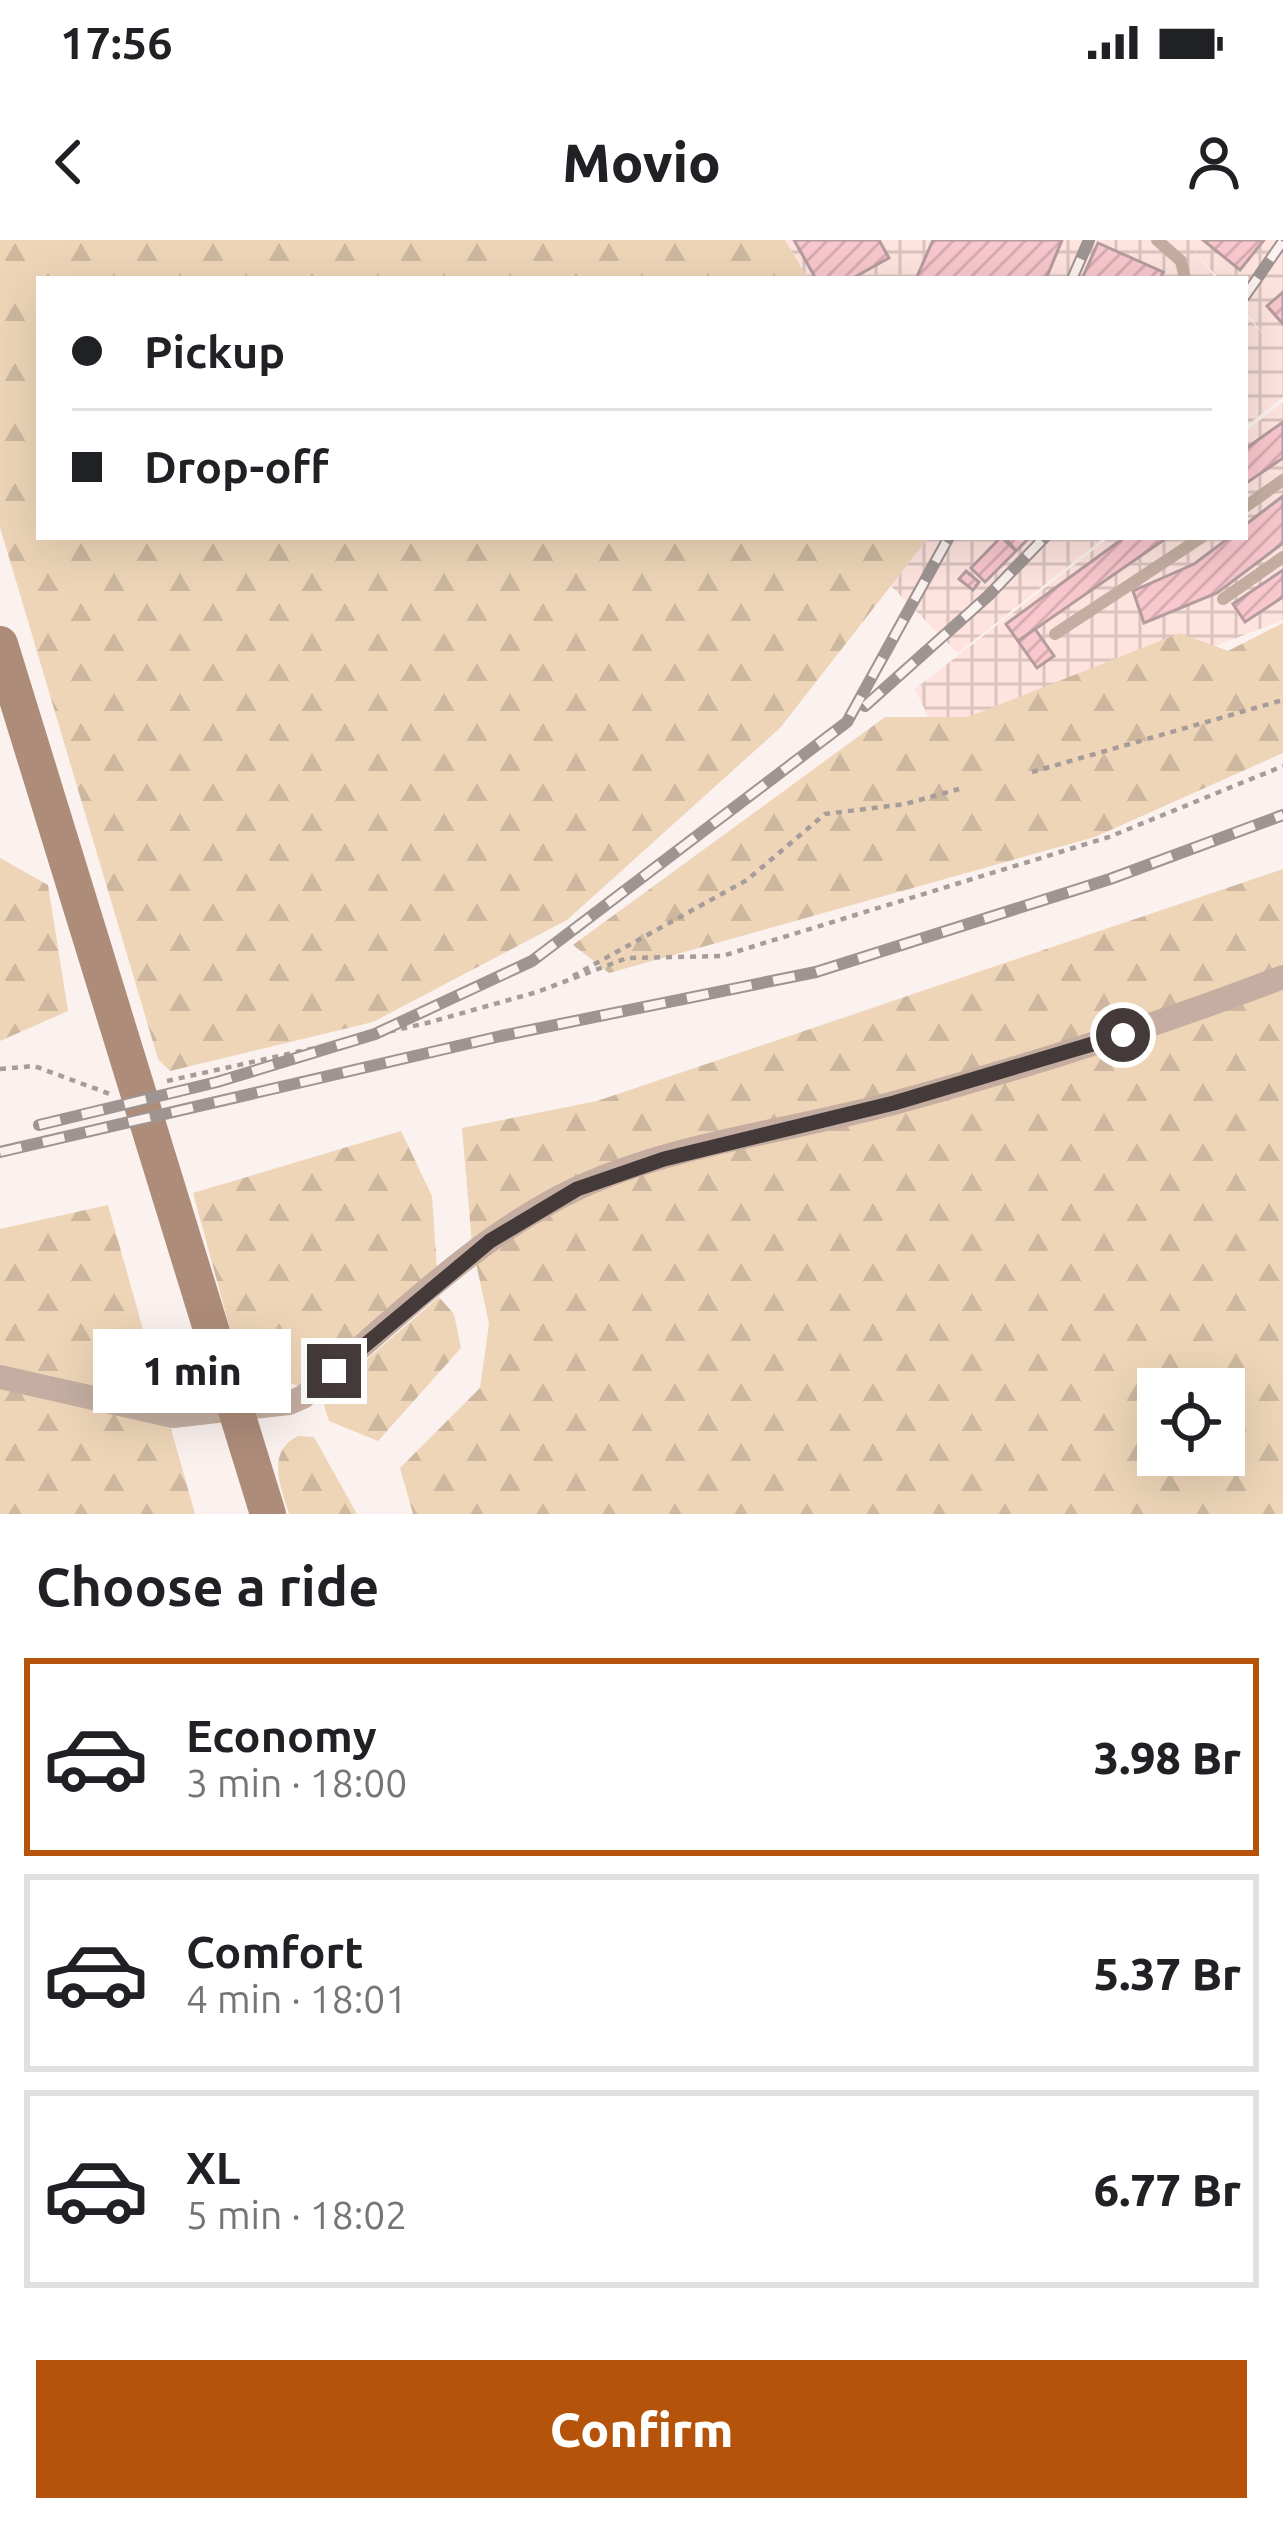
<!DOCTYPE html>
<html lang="en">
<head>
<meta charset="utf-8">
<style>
  :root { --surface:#fff; --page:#f6f6f6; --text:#202124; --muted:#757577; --line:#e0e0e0; --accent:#b45309 }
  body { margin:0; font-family:Ubuntu,sans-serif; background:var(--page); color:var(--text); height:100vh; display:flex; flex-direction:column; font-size:45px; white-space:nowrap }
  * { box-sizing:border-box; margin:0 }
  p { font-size:39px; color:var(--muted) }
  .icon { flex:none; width:66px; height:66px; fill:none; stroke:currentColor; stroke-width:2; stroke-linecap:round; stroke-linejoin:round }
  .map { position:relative; height:1274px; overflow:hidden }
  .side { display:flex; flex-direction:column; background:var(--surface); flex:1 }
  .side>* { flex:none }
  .guide { position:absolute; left:36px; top:36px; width:1212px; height:264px; border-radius:0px; box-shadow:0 12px 48px #0002; display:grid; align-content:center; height:264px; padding:0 36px; background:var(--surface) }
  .buttons { position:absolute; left:1137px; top:1128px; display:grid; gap:24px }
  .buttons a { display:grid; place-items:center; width:108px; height:108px; border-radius:0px; background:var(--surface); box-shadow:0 12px 48px #0002; font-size:60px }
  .end { position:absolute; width:54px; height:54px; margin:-27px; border:15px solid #443a39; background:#fff; box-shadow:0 0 0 6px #fff }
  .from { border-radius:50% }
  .bubble { position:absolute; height:84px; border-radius:0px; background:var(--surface); box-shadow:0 12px 48px #0002; font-size:39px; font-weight:800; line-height:84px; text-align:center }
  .guide b { display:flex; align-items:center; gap:42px; height:114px; font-size:45px }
  .guide b+b { border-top:3px solid var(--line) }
  .guide i { width:30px; height:30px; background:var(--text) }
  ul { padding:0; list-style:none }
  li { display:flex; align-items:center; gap:36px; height:198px; margin:0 24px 18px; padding:0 12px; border:6px solid var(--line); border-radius:0px }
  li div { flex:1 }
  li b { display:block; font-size:45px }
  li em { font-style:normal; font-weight:800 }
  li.active { border-color:var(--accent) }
  li>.icon { width:108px; height:108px; stroke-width:1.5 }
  h2 { padding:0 36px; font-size:54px; line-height:144px }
  .primary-button { display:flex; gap:24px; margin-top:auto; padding:24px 36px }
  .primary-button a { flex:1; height:138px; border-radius:0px; background:var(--accent); color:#fff; font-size:48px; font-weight:800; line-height:138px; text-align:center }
  .status { display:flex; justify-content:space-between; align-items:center; height:84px; padding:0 60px; background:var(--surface); direction:ltr }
  .status svg { height:33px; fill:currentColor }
  header { display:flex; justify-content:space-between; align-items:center; height:156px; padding:0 36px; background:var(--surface); font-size:54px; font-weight:800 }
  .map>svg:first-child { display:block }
  .industrial { fill:url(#industrial-grid) }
  .forest { fill:url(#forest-firs); fill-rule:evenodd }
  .building { fill:url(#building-hatch); stroke:#b49c9f; stroke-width:3 }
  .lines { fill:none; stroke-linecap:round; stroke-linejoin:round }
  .path { stroke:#a69c9a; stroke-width:4.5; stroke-dasharray:6 6; stroke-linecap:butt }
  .lane { stroke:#c5aea1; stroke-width:12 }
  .street { stroke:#c5aea1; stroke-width:24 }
  .secondary { stroke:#ad8c79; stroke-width:36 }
  .rail-casing { stroke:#9e9492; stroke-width:12 }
  .rail { stroke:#fbf1ef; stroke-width:8; stroke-dasharray:22; stroke-linecap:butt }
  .route { stroke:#443a39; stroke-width:15 }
</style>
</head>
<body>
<div class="status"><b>17:56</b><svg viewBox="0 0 49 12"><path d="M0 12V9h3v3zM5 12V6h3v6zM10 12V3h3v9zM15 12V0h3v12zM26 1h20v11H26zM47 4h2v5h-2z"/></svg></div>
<header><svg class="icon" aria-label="back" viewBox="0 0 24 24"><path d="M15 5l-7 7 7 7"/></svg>Movio<svg class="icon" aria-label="person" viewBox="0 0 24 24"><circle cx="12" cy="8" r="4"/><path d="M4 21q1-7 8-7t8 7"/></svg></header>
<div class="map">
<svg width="1283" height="1274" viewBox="0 0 1283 1274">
  <defs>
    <pattern id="industrial-grid" width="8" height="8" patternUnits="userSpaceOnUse" patternTransform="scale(3)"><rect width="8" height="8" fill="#fee3de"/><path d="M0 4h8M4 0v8" fill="none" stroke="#dbc4bf"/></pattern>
    <pattern id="forest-firs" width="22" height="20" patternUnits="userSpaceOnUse" patternTransform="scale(3)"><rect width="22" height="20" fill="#eed5b8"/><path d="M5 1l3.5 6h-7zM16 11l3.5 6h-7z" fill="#cdb89f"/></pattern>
    <pattern id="building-hatch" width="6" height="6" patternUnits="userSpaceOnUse" patternTransform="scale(3)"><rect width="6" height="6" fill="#f9c7ce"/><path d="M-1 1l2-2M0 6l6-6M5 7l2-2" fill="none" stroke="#d7acb2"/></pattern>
  </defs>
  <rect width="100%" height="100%" fill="#fbf1ef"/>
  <!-- industrial -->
  <path class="industrial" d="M785,0H1283V157L1245,187V74L1265,96L1245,70V39H1219L1192,8L1216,39H808Z
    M1283,162V380L944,510L915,449L1110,297H1245V192Z
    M929,297H1105L958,413L891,346Z"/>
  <!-- forest -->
  <path class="forest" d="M0,0H785L808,39H39V297H929L780,488L567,680L373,782L170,831L158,819L0,287Z
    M1283,383V513L1095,597L609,733L573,705L885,477H968L1180,393L1228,411Z
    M0,618L48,645L68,771L0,801Z
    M1283,629V1274H413L400,1228L480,1148L489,1084L472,1004L462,888L597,861ZM1158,1149H1224V1215H1158Z
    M401,891L432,956L437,1029L298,1146L239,1122L193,953Z
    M108,965L195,1274H0V989Z
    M439,1057L454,1074L461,1108L378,1201L329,1181L322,1158Z
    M298,1196L314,1197L357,1274H289C280,1245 266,1212 298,1196Z"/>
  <!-- building -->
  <path class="building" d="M794,0H879L889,18L851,39H816Z
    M933,0H1062L1046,39H916Z
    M1203,0H1264L1240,30Z
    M1098,3L1163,32L1160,39H1082Z
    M1283,52V84L1267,66Z
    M1283,182V218L1245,244V209Z
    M1283,256V303L1217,353L1144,383L1133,351L1194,324L1230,297H1245V285Z
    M1001,297L1016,311L985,342L971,328Z
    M1005,297H1030L1016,311Z
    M1125,297H1168L1018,401L1006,384Z
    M1283,330V357L1245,382L1233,364Z
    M966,331L979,342L973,350L959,339Z
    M1035,389L1054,416L1037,428L1018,401Z"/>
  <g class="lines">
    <!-- path -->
    <path class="path" d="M1032,532L1283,460
      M573,736L747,640L825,574L905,564L959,549
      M0,829L34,826L110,854
      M167,841L427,783L537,752L627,718L722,716L1109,597L1283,526"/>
    <!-- lane -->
    <path class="lane" d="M1157,0L1181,21L1185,39
      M1245,267L1283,240
      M1223,359L1283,317
      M1055,394L1202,297"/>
    <!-- street -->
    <path class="street" d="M0,1137L173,1176L289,1163L303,1157C390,1085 475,996 578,948C676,903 790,891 894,863C1025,827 1156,786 1283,737"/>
    <!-- secondary -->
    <path class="secondary" d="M0,404L268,1274"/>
    <defs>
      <path id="rail" d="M1072,39L1089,0
        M1245,56L1283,1
        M865,466L988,356L1045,297
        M39,885L217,842L375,794L532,721L847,482L949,297
        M0,912L501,796L816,732L1110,639L1283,575"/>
    </defs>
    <!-- rail casing -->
    <use href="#rail" class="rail-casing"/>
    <!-- rail -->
    <use href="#rail" class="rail"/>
  </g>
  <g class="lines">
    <!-- route -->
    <path class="route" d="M334,1131L490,1001L577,949L664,919L894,863L1123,795"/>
  </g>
</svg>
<div class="buttons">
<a><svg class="icon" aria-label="locate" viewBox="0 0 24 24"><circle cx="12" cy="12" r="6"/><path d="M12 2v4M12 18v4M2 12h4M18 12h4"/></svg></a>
</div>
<i class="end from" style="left:1123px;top:795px"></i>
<i class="end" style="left:334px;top:1131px"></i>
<div class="bubble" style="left:93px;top:1089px;width:198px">1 min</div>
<div class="guide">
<b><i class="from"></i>Pickup</b>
<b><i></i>Drop-off</b>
</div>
</div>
<section class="side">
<h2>Choose a ride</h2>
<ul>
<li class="active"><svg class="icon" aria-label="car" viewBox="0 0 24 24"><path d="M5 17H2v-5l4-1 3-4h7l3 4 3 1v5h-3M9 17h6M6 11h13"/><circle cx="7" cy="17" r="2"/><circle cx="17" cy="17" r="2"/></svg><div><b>Economy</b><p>3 min · 18:00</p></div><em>3.98 Br</em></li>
<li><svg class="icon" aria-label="car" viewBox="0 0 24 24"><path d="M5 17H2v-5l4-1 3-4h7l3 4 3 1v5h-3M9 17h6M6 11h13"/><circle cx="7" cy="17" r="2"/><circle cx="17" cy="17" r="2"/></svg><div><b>Comfort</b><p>4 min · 18:01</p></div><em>5.37 Br</em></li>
<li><svg class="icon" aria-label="car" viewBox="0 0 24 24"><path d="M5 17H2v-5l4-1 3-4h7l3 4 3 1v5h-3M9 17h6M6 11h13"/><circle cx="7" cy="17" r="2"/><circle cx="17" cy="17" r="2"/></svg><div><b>XL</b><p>5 min · 18:02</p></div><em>6.77 Br</em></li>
</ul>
<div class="primary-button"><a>Confirm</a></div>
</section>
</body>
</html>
